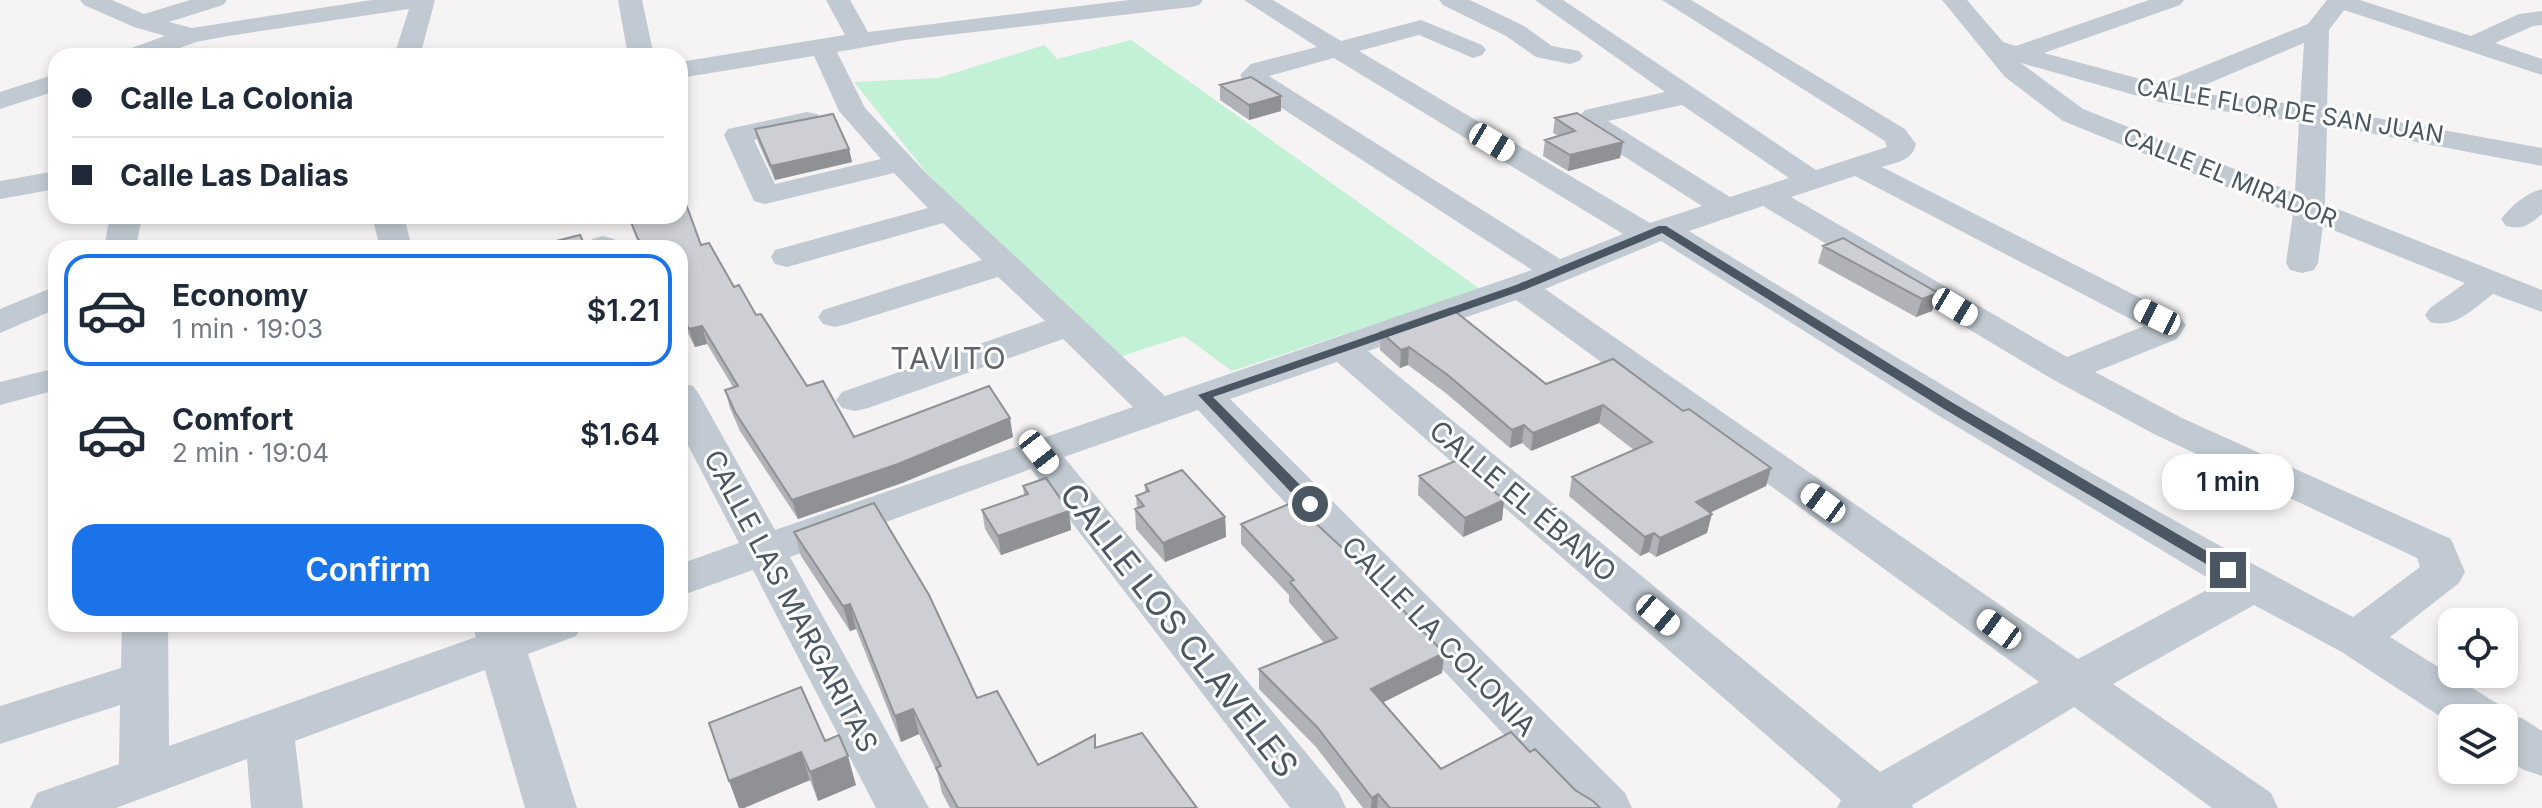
<!DOCTYPE html>
<html lang="en">
<head>
<meta charset="utf-8">
<style>
  :root { --surface:#fff; --page:#f6f6f7; --text:#1f2937; --muted:#747a83; --line:#e0e1e3; --accent:#1a73e8 }
  body { margin:0; font-family:Inter,sans-serif; background:var(--page); color:var(--text); height:100vh; display:flex; flex-direction:column; font-size:30px; white-space:nowrap }
  * { box-sizing:border-box; margin:0 }
  p { font-size:26px; color:var(--muted) }
  .icon { flex:none; width:44px; height:44px; fill:none; stroke:currentColor; stroke-width:2; stroke-linecap:round; stroke-linejoin:round }
  .map { position:relative; flex:1; overflow:hidden }
  .sheet { position:absolute; left:48px; top:240px; width:640px; height:392px; display:flex; flex-direction:column; background:var(--surface); border-radius:24px; box-shadow:0 4px 12px #0003 }
  .sheet>* { flex:none }
  .guide { position:absolute; left:48px; top:48px; width:640px; height:176px; border-radius:24px; box-shadow:0 4px 12px #0003; display:grid; align-content:center; height:176px; padding:0 24px; background:var(--surface) }
  .tools { position:absolute; left:2438px; top:608px; display:grid; gap:16px }
  .tools a { display:grid; place-items:center; width:80px; height:80px; border-radius:16px; background:var(--surface); box-shadow:0 4px 12px #0003; font-size:40px }
  .end { position:absolute; width:36px; height:36px; margin:-18px; border:10px solid #4a5661; background:#fff; box-shadow:0 0 0 4px #fff }
  .from { border-radius:50% }
  .bubble { position:absolute; height:56px; border-radius:24px; background:var(--surface); box-shadow:0 4px 12px #0003; font-size:26px; font-weight:600; line-height:56px; text-align:center }
  .car { position:absolute; width:24px; height:48px; margin:-24px -12px; border-radius:10px; box-shadow:0 0 6px 2px #0007; background:linear-gradient(#fff 24%,#345 0 40%,#fff 0 76%,#345 0 86%,#fff 0) }
  .guide b { display:flex; align-items:center; gap:28px; height:76px; font-size:30px }
  .guide b+b { border-top:2px solid var(--line) }
  .guide i { width:20px; height:20px; background:var(--text) }
  ul { padding:14px 0 0; list-style:none }
  li { display:flex; align-items:center; gap:24px; height:112px; margin:0 16px 12px; padding:0 8px; border:4px solid transparent; border-radius:24px }
  li div { flex:1 }
  li b { display:block; font-size:30px }
  li em { font-style:normal; font-weight:600 }
  li.selected { border-color:var(--accent) }
  li>.icon { width:72px; height:72px; stroke-width:1.5 }
  .button { display:flex; gap:16px; margin-top:auto; padding:16px 24px }
  .button a { flex:1; height:92px; border-radius:24px; background:var(--accent); color:#fff; font-size:32px; font-weight:600; line-height:92px; text-align:center }
  .map>svg:first-child { display:block }
  .green { fill:#c3f1d5 }
  .lines { fill:none; stroke-linecap:round; stroke-linejoin:round }
  .minor { fill:#c1cad2; fill-rule:evenodd }
  .wall { fill:#b0b2b7 }
  .shaded-wall { fill:#909195 }
  .building { fill:#cdcfd5; stroke:#909195; stroke-width:2 }
  .route { fill:#4a5661 }
  .labels { text-anchor:middle; stroke-width:6; stroke-linejoin:round; paint-order:stroke }
  .far-street-label { font-size:24px; fill:#4a5661; stroke:#fff }
  .street-label { font-size:28px; fill:#4a5661; stroke:#fff }
  .neighbourhood-label { font-size:30px; letter-spacing:2px; fill:#5f6368; stroke:#fff }
  .near-street-label { font-size:34px; fill:#4a5661; stroke:#fff }
</style>
</head>
<body>
<div class="map">
<svg width="2542" height="808" viewBox="0 0 2542 808">
  <rect width="100%" height="100%" fill="#f5f3f3"/>
  <!-- green -->
  <path class="green" d="M1131,40L1480,289L1232,371L1184,336L1119,357L954,207L854,82L938,78L1045,45L1057,59Z"/>
  <g class="lines">
    <!-- minor -->
    <path class="minor" d="M80,0H112L144,14L190,0H227L223,5L169,22L192,28L372,0H435L420,56H394L409,9L228,36L196,42L157,56H119L123,51L165,36L134,27L84,5Z
      M618,0H642L654,56H628Z
      M826,0H850L868,32L1129,0H1203L1199,5L1191,7L905,40L837,52L865,108L928,175L1165,396L1532,270L1246,85L1240,75L1251,64L1317,47L1244,0H1273L1341,41L1421,20L1482,45L1486,50L1482,55L1473,58L1419,35L1359,51L1650,223L1702,206L1578,127L1574,121L1585,110L1665,92L1535,0H1563L1816,170L1887,147L1885,141L1662,0H1691L1905,129L1916,144C1912,161 1898,162 1882,167L2180,318L2186,325L2177,339L2095,372L2182,418L2451,539L2465,572L2459,583L2390,637L2498,704L2503,713L2522,718L2542,731V776L2524,770L2504,757V718H2452V724L2340,651L2254,605L2113,684L2271,793L2278,808H2212L2074,707L1912,805L1913,808H1837L1841,800L1337,362L1230,399L1625,793L1632,808H1573L1198,410L1064,457L1339,793L1346,808H1290L1031,469L790,557L929,808H876L753,570L680,596V564L739,543L680,430V383L693,386L699,394L775,530L1133,407L1063,339L868,408L855,411L842,408L836,400L842,392L1045,321L998,277L847,324L835,327L823,324L818,317L823,310L982,260L943,223L787,267L775,264L771,257L775,250L928,208L894,173L765,204L754,201L724,135L728,129L807,112L817,114L821,120L817,126L754,140L775,184L881,159L839,111L814,56L680,78V62L845,35ZM1334,58L1623,234L1560,259L1269,76ZM1682,105L1789,178L1730,197L1608,121ZM1855,176L2144,326L2067,357L1791,197ZM1763,206L2052,379L2154,434L2417,558L2420,567L2353,617C2125,499 1907,364 1689,231ZM1661,241L1936,414L2218,584L2078,659L1545,289ZM1516,300L2039,682L1880,772L1368,351Z
      M1439,0H1470L1524,26L1552,46L1579,51L1583,56L1579,61L1570,64L1536,57L1506,36L1443,5Z
      M1942,0H1967L2003,42L2016,46L2149,0H2184L2180,5L2044,53L2159,84L2308,24L2327,0H2360L2471,36L2519,14L2542,11V25L2533,26L2495,43L2542,59V75L2344,10L2329,30L2327,109L2542,148V166L2327,125L2325,204L2542,290V312L2493,294C2473,309 2455,329 2430,322L2425,315L2430,308L2465,283L2323,226L2318,263L2314,270L2302,273L2290,270L2286,263L2293,214L2063,121L2005,77ZM2304,43L2300,105L2188,92ZM2021,63L2159,102L2299,122L2295,193L2083,109Z
      M56,74V91L0,109V92Z
      M56,171V189L0,199V181Z
      M2542,189V214C2529,225 2523,230 2506,226L2501,219C2511,206 2526,193 2542,189Z
      M110,216H142L136,248H104Z
      M372,216H404L412,248H380Z
      M603,236L614,239L619,248H587L592,239Z
      M56,286V309L0,333V309Z
      M56,368V390L0,405V382Z
      M122,624H168L169,746L476,637L472,624H583L576,636L528,654L577,808H525L485,670L295,741L303,808H251L247,759L116,808H30L37,793L119,764L120,705L0,744V706L121,668Z"/>
  </g>
  <!-- wall -->
  <path class="wall" d="M1220,85L1281,111L1249,120L1220,100Z
    M1555,118L1623,142L1620,158L1568,171L1543,156L1545,140L1558,136L1553,133Z
    M755,129L849,149L852,162L775,180L758,142Z
    M629,217L701,245L756,315L807,386L854,437H1013L902,483L798,519L740,431L730,408L725,390L733,387L707,344L695,347L682,322L680,317V248H640Z
    M1823,246L1938,293L1932,311L1916,317L1818,263Z
    M1381,332L1546,384L1683,411L1771,468L1766,486L1710,513L1707,533L1656,557L1649,552L1640,556L1569,496L1572,477L1634,450L1599,423L1531,451L1522,443L1510,448L1447,394L1408,365L1400,368L1380,350Z
    M1419,476L1504,500L1502,520L1463,537L1418,495Z
    M1145,485L1225,517L1226,537L1165,562L1136,529L1135,509L1137,508L1136,496L1145,492Z
    M1023,486L1069,511L1071,530L1001,555L985,529L982,510L1024,495Z
    M1241,524L1444,653L1442,673L1382,702L1441,769L1530,752L1575,790L1600,808H1363L1316,747L1259,689V669L1324,643L1289,602V595L1241,544Z
    M794,532L977,698L1038,765L1095,735L1096,748L1197,808H950L942,793L937,772L919,734L901,742L856,629L850,631L801,556Z
    M709,723L825,741L856,785L818,801L810,780L744,808H739Z"/>
  <!-- shaded-wall -->
  <path class="shaded-wall" d="M1281,96V111L1249,120V105Z
    M1623,142L1620,158L1568,171L1570,155Z
    M849,149L852,162L775,180L771,166Z
    M1938,293L1932,311L1916,317L1922,299Z
    M702,326L707,344L695,347L689,329Z
    M1409,347L1408,365L1400,368L1401,350Z
    M1603,405L1599,423L1531,451L1533,433Z
    M1010,418L1013,437L902,483L798,519L792,500Z
    M1524,425L1522,443L1510,448L1512,430Z
    M1771,468L1766,486L1692,521L1696,502Z
    M1504,500L1502,520L1463,537L1465,518Z
    M1069,511L1071,530L1001,555L998,536Z
    M1712,514L1707,533L1656,557L1660,538Z
    M1225,517L1226,537L1165,562L1163,543Z
    M1654,533L1649,552L1640,556L1645,537Z
    M850,604L856,629L850,631L843,606Z
    M1444,653L1442,673L1370,709L1371,689Z
    M913,709L919,734L901,742L895,716Z
    M801,752L810,780L744,808H739L729,781Z
    M848,756L856,785L818,801L810,772Z
    M1378,794L1377,808H1371L1372,798Z"/>
  <!-- building -->
  <path class="building" d="M1251,77L1281,96L1249,105L1220,85Z
    M1577,113L1623,142L1570,155L1545,140L1575,131L1555,118Z
    M833,114L849,149L771,166L755,129Z
    M686,204L701,245L709,243L734,287L739,285L756,315L761,314L807,386L823,381L854,437L989,386L1010,418L898,464L792,500L735,412L725,390L738,386L702,326L689,329L680,312V248H644L637,237L629,217L635,216H680V206Z
    M580,235L586,248H529Z
    M1843,238L1938,293L1922,299L1823,246Z
    M1451,308L1546,384L1613,359L1683,411L1689,409L1771,468L1696,502L1712,514L1660,538L1654,533L1645,537L1572,477L1652,442L1603,405L1533,433L1524,425L1512,430L1449,376L1409,347L1401,350L1381,332Z
    M1458,460L1504,500L1465,518L1419,476Z
    M1182,470L1225,517L1163,543L1135,509L1144,506L1136,496L1149,491L1145,485Z
    M1046,478L1069,511L998,536L982,510L1028,494L1023,486Z
    M874,503L929,595L977,698L997,691L1038,765L1095,735V748L1142,733L1197,808H958L936,768L941,766L913,709L895,716L850,604L843,606L794,532Z
    M1289,504L1292,507L1296,505L1351,556L1444,653L1371,689L1441,769L1511,732L1530,752L1535,749L1575,790L1593,801L1600,808H1390L1378,794L1372,798L1317,727L1259,669L1337,638L1290,582L1294,580L1241,524Z
    M801,687L825,741L839,735L848,756L810,772L801,752L729,781L709,723Z"/>
  <!-- route -->
  <path class="route" d="M1659,226H1666L1953,403L2234,567V574H2223L1944,409L1662,233L1524,290L1213,397L1315,500V507H1305L1198,395L1516,285Z"/>
  <g class="labels">
    <!-- far-street labels -->
    <g class="far-street-label">
      <text transform="translate(2290 111) rotate(9)" y="8">CALLE FLOR DE SAN JUAN</text>
      <text transform="translate(2230 178) rotate(22)" y="8">CALLE EL MIRADOR</text>
    </g>
    <!-- street labels -->
    <g class="street-label">
      <text transform="translate(1523 501) rotate(40)" y="10">CALLE EL ÉBANO</text>
      <text transform="translate(791 601) rotate(62)" y="10">CALLE LAS MARGARITAS</text>
      <text transform="translate(1439 636) rotate(46)" y="10">CALLE LA COLONIA</text>
    </g>
    <!-- neighbourhood labels -->
    <g class="neighbourhood-label">
      <text x="949" y="369">TAVITO</text>
    </g>
    <!-- near-street labels -->
    <g class="near-street-label">
      <text transform="translate(1179 630) rotate(52)" y="12">CALLE LOS CLAVELES</text>
    </g>
  </g>
</svg>
<div class="tools">
<a><svg class="icon" aria-label="locate" viewBox="0 0 24 24"><circle cx="12" cy="12" r="6"/><path d="M12 2v4M12 18v4M2 12h4M18 12h4"/></svg></a>
<a><svg class="icon" aria-label="layers" viewBox="0 0 24 24"><path d="M12 4l9 5-9 5-9-5zM3 14l9 5 9-5"/></svg></a>
</div>
<i class="end from" style="left:1310px;top:504px"></i>
<i class="end" style="left:2228px;top:570px"></i>
<div class="bubble" style="left:2162px;top:454px;width:132px">1 min</div>
<i class="car" style="left:1492px;top:142px;rotate:121deg"></i>
<i class="car" style="left:1955px;top:307px;rotate:121deg"></i>
<i class="car" style="left:2157px;top:317px;rotate:296deg"></i>
<i class="car" style="left:1039px;top:452px;rotate:142deg"></i>
<i class="car" style="left:1823px;top:503px;rotate:306deg"></i>
<i class="car" style="left:1658px;top:615px;rotate:130deg"></i>
<i class="car" style="left:1999px;top:629px;rotate:306deg"></i>
<div class="guide">
<b><i class="from"></i>Calle La Colonia</b>
<b><i></i>Calle Las Dalias</b>
</div>
<section class="sheet">
<ul>
<li class="selected"><svg class="icon" aria-label="car" viewBox="0 0 24 24"><path d="M5 17H2v-5l4-1 3-4h7l3 4 3 1v5h-3M9 17h6M6 11h13"/><circle cx="7" cy="17" r="2"/><circle cx="17" cy="17" r="2"/></svg><div><b>Economy</b><p>1 min · 19:03</p></div><em>$1.21</em></li>
<li><svg class="icon" aria-label="car" viewBox="0 0 24 24"><path d="M5 17H2v-5l4-1 3-4h7l3 4 3 1v5h-3M9 17h6M6 11h13"/><circle cx="7" cy="17" r="2"/><circle cx="17" cy="17" r="2"/></svg><div><b>Comfort</b><p>2 min · 19:04</p></div><em>$1.64</em></li>
</ul>
<div class="button"><a>Confirm</a></div>
</section>
</div>
</body>
</html>
